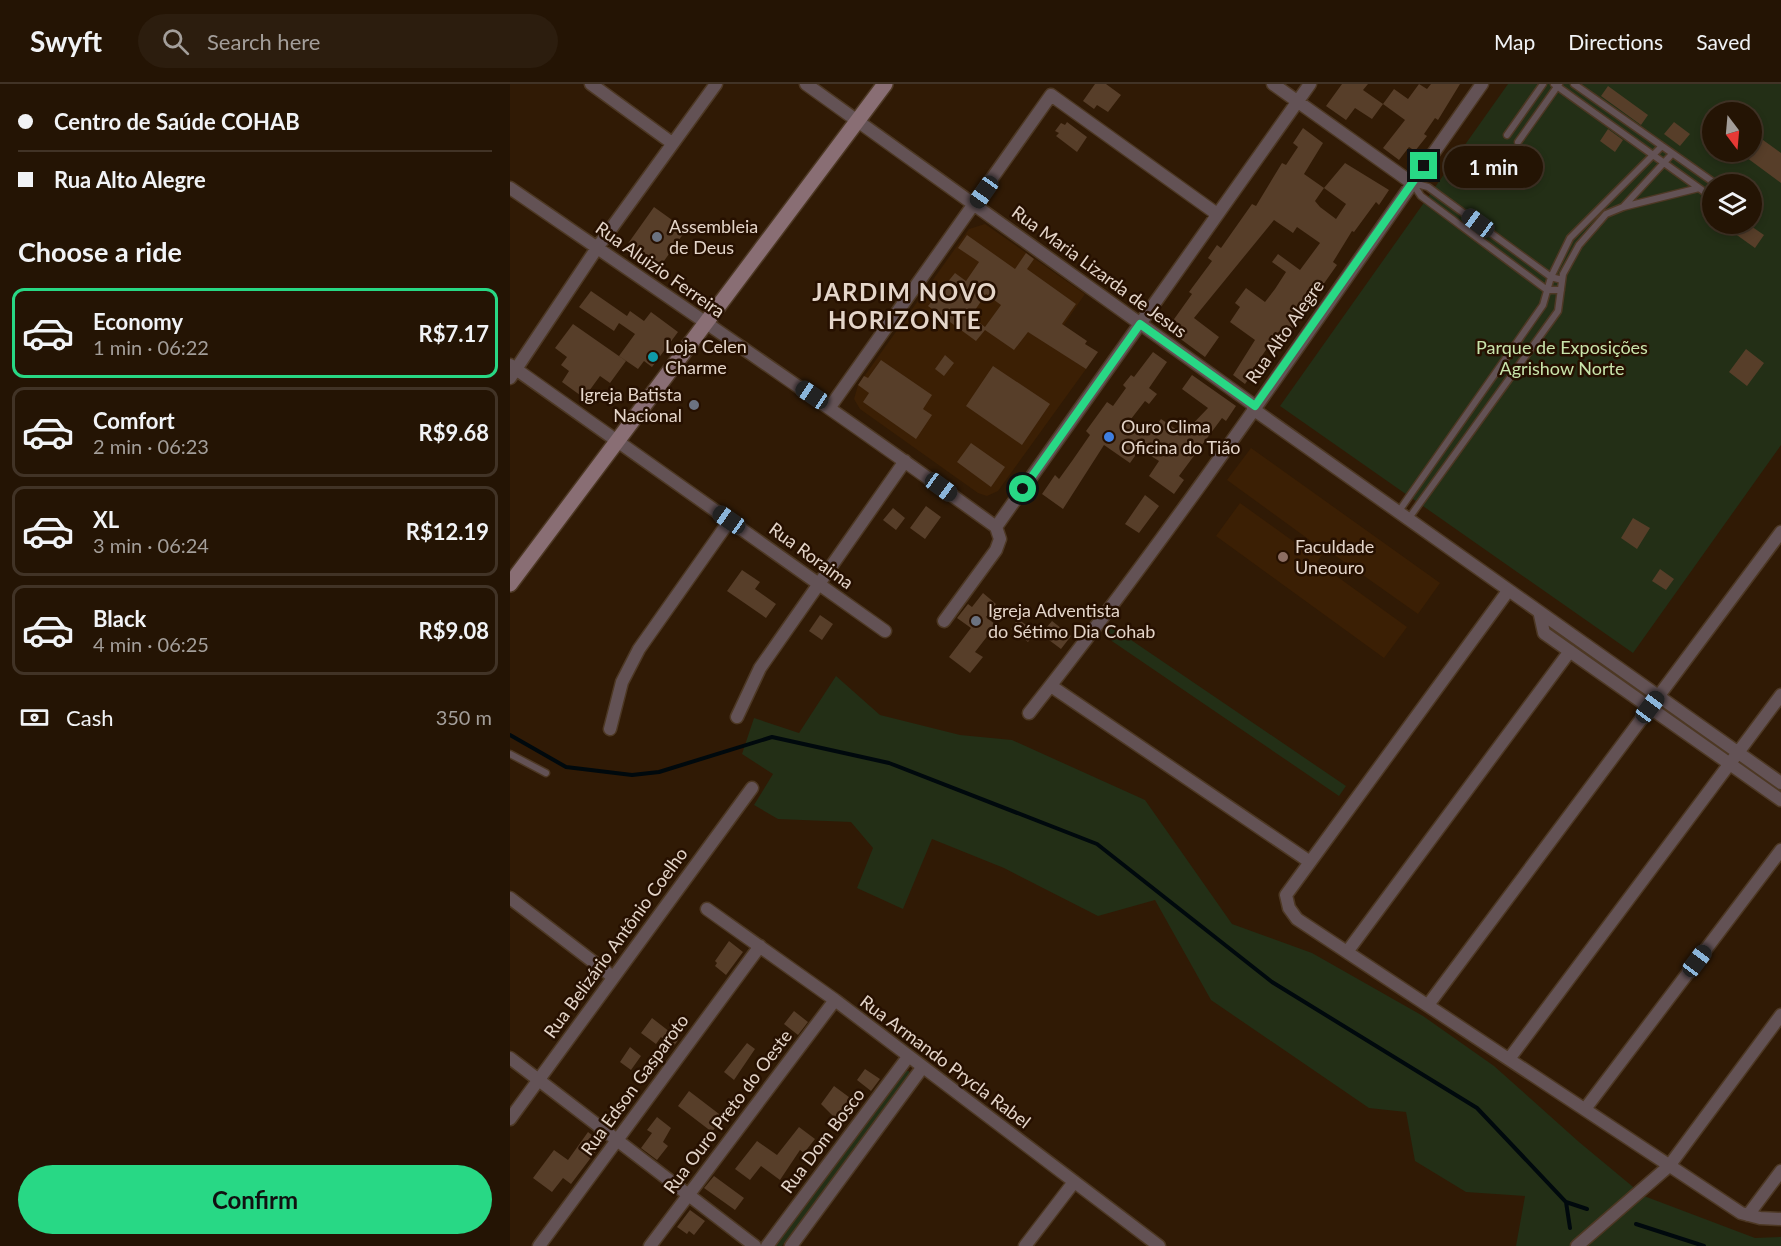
<!DOCTYPE html>
<html lang="en">
<head>
<meta charset="utf-8">
<style>
  :root { --surface:#241404; --page:#2c1d0e; --text:#f1f3f6; --muted:#a39e9a; --line:#413326; --accent:#28d885 }
  body { margin:0; font-family:Lato,sans-serif; background:var(--page); color:var(--text); height:100vh; display:flex; flex-direction:column; font-size:22px; white-space:nowrap }
  * { box-sizing:border-box; margin:0 }
  p { font-size:20px; color:var(--muted) }
  .icon { flex:none; width:33px; height:33px; fill:none; stroke:currentColor; stroke-width:2; stroke-linecap:round; stroke-linejoin:round }
  .map { position:relative; flex:1; overflow:hidden }
  .sheet { display:flex; flex-direction:column; background:var(--surface); width:510px }
  .sheet>* { flex:none }
  .hud { display:grid; align-content:center; height:132px; padding:0 18px; background:var(--surface) }
  .needle { width:39px; rotate:164deg }
  .controls { position:absolute; left:1192px; top:18px; display:grid; gap:12px }
  .controls a { display:grid; place-items:center; width:60px; height:60px; border-radius:50%; background:var(--surface); box-shadow:0 3px 9px #0003,0 0 0 2px var(--line); font-size:30px }
  .end { position:absolute; width:27px; height:27px; margin:-14px; border:8px solid #28d885; background:#111; box-shadow:0 0 0 3px #111 }
  .from { border-radius:50% }
  .bubble { position:absolute; height:42px; border-radius:21px; background:var(--surface); box-shadow:0 3px 9px #0003,0 0 0 2px var(--line); font-size:20px; font-weight:700; line-height:42px; text-align:center }
  .car { position:absolute; width:18px; height:36px; margin:-18px -9px; border-radius:8px; box-shadow:0 0 4px 2px #0007; background:linear-gradient(#222 24%,#8ab4d8 0 40%,#222 0 76%,#8ab4d8 0 86%,#222 0) }
  .hud b { display:flex; align-items:center; gap:21px; height:57px; font-size:22px }
  .hud b+b { border-top:2px solid var(--line) }
  .hud i { width:15px; height:15px; background:var(--text) }
  ul { padding:0; list-style:none }
  li { display:flex; align-items:center; gap:18px; height:90px; margin:0 12px 9px; padding:0 6px; border:3px solid var(--line); border-radius:12px }
  li div { flex:1 }
  li b { display:block; font-size:22px }
  li em { font-style:normal; font-weight:700 }
  li.current { border-color:var(--accent) }
  li>.icon { width:54px; height:54px; stroke-width:1.5 }
  h2 { padding:0 18px; font-size:27px; line-height:72px }
  .pay { display:flex; align-items:center; gap:15px; height:66px; padding:0 18px; font-size:22px }
  .pay p { margin-inline-start:auto }
  .action { display:flex; gap:12px; margin-top:auto; padding:12px 18px }
  .action a { flex:1; height:69px; border-radius:36px; background:var(--accent); color:#111; font-size:24px; font-weight:700; line-height:69px; text-align:center }
  header { display:flex; align-items:center; gap:36px; box-sizing:border-box; height:84px; padding:0 30px; background:var(--surface); border-bottom:2px solid var(--line) }
  header strong { font-size:28px }
  nav { display:flex; gap:33px; margin-inline-start:auto; font-size:21px }
  .search { width:420px; height:54px; background:var(--page); display:flex; align-items:center; gap:15px; box-sizing:border-box; padding:0 21px; border-radius:33px; color:var(--muted); font-size:22px }
  main { display:flex; flex:1; min-height:0 }
  .map>svg:first-child { display:block }
  .built { fill:#3b1f04 }
  .green { fill:#232f16; fill-rule:evenodd }
  .lines { fill:none; stroke-linecap:round; stroke-linejoin:round }
  .stream { stroke:#00090d; stroke-width:4 }
  .building { fill:#573e29; fill-rule:evenodd }
  .lane-casing { stroke:#4d3824; stroke-width:9 }
  .street-casing { stroke:#4d3824; stroke-width:15 }
  .secondary-casing { stroke:#4d3824; stroke-width:18 }
  .lane { stroke:#635255; stroke-width:6 }
  .street { stroke:#635255; stroke-width:12 }
  .secondary { stroke:#896e74; stroke-width:15 }
  .route { stroke:#28d885; stroke-width:8 }
  .worship-dot { fill:#6b7280; stroke:#261000; stroke-width:2 }
  .culture-dot { fill:#0f9aa8; stroke:#261000; stroke-width:2 }
  .shop-dot { fill:#3f7fe0; stroke:#261000; stroke-width:2 }
  .education-dot { fill:#8d6e63; stroke:#261000; stroke-width:2 }
  .labels { text-anchor:middle; stroke-width:5; stroke-linejoin:round; paint-order:stroke }
  .poi-label { font-size:18px; fill:#e4d5c9; stroke:#261000; text-anchor:start }
  .street-label { font-size:18px; fill:#e4d5c9; stroke:#261000 }
  .park-label { font-size:18px; fill:#c8e4ab; stroke:#261000 }
  .district-label { font-size:24px; font-weight:bold; letter-spacing:1.5px; fill:#e4d5c9; stroke:#261000 }
</style>
</head>
<body>
<header>
<strong>Swyft</strong>
<div class="search"><svg class="icon" aria-label="search" viewBox="0 0 24 24"><circle cx="10" cy="10" r="6"/><path d="M15 15l6 6"/></svg>Search here</div>
<nav><a>Map</a><a>Directions</a><a>Saved</a></nav>
</header>
<main>
<section class="sheet">
<div class="hud">
<b><i class="from"></i>Centro de Saúde COHAB</b>
<b><i></i>Rua Alto Alegre</b>
</div>
<h2>Choose a ride</h2>
<ul>
<li class="current"><svg class="icon" aria-label="car" viewBox="0 0 24 24"><path d="M5 17H2v-5l4-1 3-4h7l3 4 3 1v5h-3M9 17h6M6 11h13"/><circle cx="7" cy="17" r="2"/><circle cx="17" cy="17" r="2"/></svg><div><b>Economy</b><p>1 min · 06:22</p></div><em>R$7.17</em></li>
<li><svg class="icon" aria-label="car" viewBox="0 0 24 24"><path d="M5 17H2v-5l4-1 3-4h7l3 4 3 1v5h-3M9 17h6M6 11h13"/><circle cx="7" cy="17" r="2"/><circle cx="17" cy="17" r="2"/></svg><div><b>Comfort</b><p>2 min · 06:23</p></div><em>R$9.68</em></li>
<li><svg class="icon" aria-label="car" viewBox="0 0 24 24"><path d="M5 17H2v-5l4-1 3-4h7l3 4 3 1v5h-3M9 17h6M6 11h13"/><circle cx="7" cy="17" r="2"/><circle cx="17" cy="17" r="2"/></svg><div><b>XL</b><p>3 min · 06:24</p></div><em>R$12.19</em></li>
<li><svg class="icon" aria-label="car" viewBox="0 0 24 24"><path d="M5 17H2v-5l4-1 3-4h7l3 4 3 1v5h-3M9 17h6M6 11h13"/><circle cx="7" cy="17" r="2"/><circle cx="17" cy="17" r="2"/></svg><div><b>Black</b><p>4 min · 06:25</p></div><em>R$9.08</em></li>
</ul>
<div class="pay"><svg class="icon" aria-label="cash" viewBox="0 0 24 24"><path d="M3 7h18v10H3z"/><circle cx="12" cy="12" r="2"/></svg>Cash<p>350 m</p></div>
<div class="action"><a>Confirm</a></div>
</section>
<div class="map">
<svg width="1271" height="1162" viewBox="0 0 1271 1162">
  <rect width="100%" height="100%" fill="#301a05"/>
  <!-- built -->
  <path class="built" d="M475,140L575,210L540,261L576,285L488,407L477,412L468,409L350,325L344,315L348,301L459,145Z
    M741,364L930,499L908,530L816,465L807,478L897,543L874,574L706,452L730,419L798,468L805,460L717,396Z"/>
  <!-- green -->
  <path class="green" d="M998,0H1271V361L1123,569L770,322ZM1203,28H1242V68H1203ZM1203,100H1242V140H1203Z
    M599,541L836,702L829,712L593,551Z
    M326,592L370,631L450,651L502,656L635,716L722,840L802,869L913,932L984,982L1069,1058L1134,1112L1245,1154L1271,1153V1162H1006L1015,1112L956,1108L905,1077L896,1028L859,1024L701,916L645,816L588,832L494,784L422,755L393,825L347,804L363,764L341,738L268,735L244,721L263,690L232,670L244,634L289,649Z
    M395,987H399V991L272,1162H264Z"/>
  <g class="lines">
    <!-- stream -->
    <path class="stream" d="M0,651L56,683L122,691L149,688L262,653L379,679L587,760L762,898L967,1024L1056,1118L1060,1144
      M1056,1118L1077,1125
      M1126,1140L1194,1162"/>
  </g>
  <!-- building -->
  <path class="building" d="M585,0H596L611,11L598,28L587,21L584,25L573,17Z
    M832,0H858L853,6L873,20L862,35L845,24L836,36L816,22Z
    M909,0L917,5L921,0H950L928,36L925,34L914,50L917,52L905,67L899,63L889,76L873,64L895,36L873,20L884,5L898,15Z
    M1098,2L1138,31L1131,41L1091,12Z
    M557,38L577,53L567,68L546,52L549,49L545,47L551,39L555,41Z
    M1164,38L1180,50L1170,62L1154,50Z
    M793,44L813,59L794,90L814,104L805,117L810,123L826,135L836,120L814,104L835,79L879,106L869,121L866,118L844,148L842,147L823,178L827,181L796,225L793,223L783,238L785,240L775,255L769,250L758,263L742,286L744,287L735,300L723,291L745,256L720,238L730,223L725,219L736,204L755,218L765,205L776,188L762,178L768,170L790,186L810,159L787,143L783,149L764,136L684,234L709,253L695,273L657,245L682,210L679,208L702,177L698,174L707,161L711,164L742,120L746,122L772,79L776,81L788,63L783,59Z
    M1098,45L1113,56L1105,68L1090,57Z
    M1242,48L1271,69V99L1229,68H1242Z
    M144,123L176,146L149,184L117,161Z
    M1231,140H1238L1254,151L1245,164L1224,149Z
    M457,151L505,185L516,169L524,175L517,185L566,220L552,240L577,257L575,260L588,268L576,285L518,248L504,266L475,246L466,257L418,222L445,189L456,197L469,178L448,164ZM476,210L491,221L475,243L461,232Z
    M81,207L117,232L120,227L134,237L141,228L168,248L142,283L134,277L128,285L109,272L125,250L109,239L104,247L69,223Z
    M63,240L116,277L100,299L90,292L74,314L52,298L59,287L51,281L57,273L45,264Z
    M1236,265L1254,279L1237,302L1219,288Z
    M643,268L657,278L639,304L647,310L639,320L635,317L621,335L641,349L651,335L673,350L698,324L672,305L682,291L726,322L716,337L712,334L669,392L674,396L664,410L639,392L649,377L630,365L620,379L594,361L553,425L532,410L545,391L549,395L562,377L580,351L576,347L597,318L603,322L616,304L613,301L621,291L624,293Z
    M435,271L444,279L434,292L425,285Z
    M371,276L422,311L413,325L422,331L406,355L353,318L359,309L348,301L354,292L358,294Z
    M483,282L540,320L512,361L456,322Z
    M461,359L495,383L481,403L447,378Z
    M635,411L649,422L629,449L615,440Z
    M416,422L431,433L415,455L400,444Z
    M383,424L395,434L386,446L373,436Z
    M1123,434L1140,444L1127,465L1111,454Z
    M1150,485L1164,495L1156,506L1142,497Z
    M232,486L250,498L245,505L266,520L256,534L217,507Z
    M473,509L486,520L476,533L486,541L465,568L473,573L460,589L439,573L461,544L447,534L458,520L462,523Z
    M310,531L323,540L312,556L299,547Z
    M508,535L526,548L518,558L501,545Z
    M542,537L561,552L551,565L531,550Z
    M219,857L233,868L216,891L205,882L207,879L205,877Z
    M284,927L298,938L288,951L274,940Z
    M142,934L169,955L163,963L151,953L146,960L131,949Z
    M237,959L245,965L224,996L214,988Z
    M120,963L131,972L121,986L110,978Z
    M355,985L370,995L361,1007L347,996Z
    M324,1002L347,1019L331,1040L311,1020Z
    M179,1007L213,1033L202,1048L168,1022Z
    M147,1033L161,1044L153,1058L158,1062L147,1076L131,1064L142,1049L137,1046Z
    M289,1043L305,1055L294,1069L290,1066L270,1096L251,1082L240,1096L225,1085L247,1057L267,1071Z
    M78,1048L92,1059L61,1100L53,1094L42,1108L23,1094L44,1066L58,1076Z
    M204,1092L234,1114L225,1126L194,1104Z
    M180,1126L195,1137L184,1151L179,1147L177,1150L167,1143Z"/>
  <g class="lines">
    <defs>
      <path id="lane" d="M1044,0L1203,114
        M1064,0L1206,100
        M997,51L1033,0
        M1008,58L1049,0
        M903,99L918,103L1041,193L1052,196
        M903,100L911,112L1037,206H1051
        M1113,123L1189,104
        M889,427L1033,221L1041,193L1060,154L1152,62
        M899,434L1048,227L1053,190L1069,161L1096,130L1113,123L1162,70
        M0,670L36,689"/>
      <path id="street" d="M81,0L162,59
        M296,0L745,322
        M763,0L902,99
        M541,11L707,130
        M0,104C163,216 326,327 486,443
        M0,281L375,547
        M0,294L87,164L206,0
        M320,323L541,11
        M743,325L1271,699
        M486,443L800,0
        M998,507L776,811L779,824L787,835L1231,1129L1250,1134L1271,1135
        M1030,531L1034,549L1271,716
        M434,537L486,466L490,455L486,443
        M541,602L800,778
        M519,629C679,427 823,211 972,0
        M227,633L250,584L395,377
        M100,645L112,598L129,565L220,436
        M0,814L103,893
        M197,825L325,916L649,1162
        M837,868L1060,567
        M918,921L1271,448
        M0,974L245,1162
        M999,975L1271,611
        M1075,1025L1271,766
        M0,1035L242,704
        M1238,1131L1271,1087
        M29,1162L250,862
        M140,1162L325,916
        M257,1162L398,973
        M281,1162L412,984
        M515,1162L564,1098
        M1067,1162L1159,1082L1271,931"/>
      <path id="secondary" d="M0,500L375,0"/>
    </defs>
    <!-- lane casing -->
    <use href="#lane" class="lane-casing"/>
    <!-- street casing -->
    <use href="#street" class="street-casing"/>
    <!-- secondary casing -->
    <use href="#secondary" class="secondary-casing"/>
    <!-- lane -->
    <use href="#lane" class="lane"/>
    <!-- street -->
    <use href="#street" class="street"/>
    <!-- secondary -->
    <use href="#secondary" class="secondary"/>
  </g>
  <g class="lines">
    <!-- route -->
    <path class="route" d="M513,405L630,240L745,322L914,82"/>
  </g>
  <!-- markers -->
  <g class="worship-dot">
    <circle cx="147" cy="153" r="6"/>
    <circle cx="184" cy="321" r="6"/>
    <circle cx="466" cy="537" r="6"/>
  </g>
  <circle class="culture-dot" cx="143" cy="273" r="6"/>
  <circle class="shop-dot" cx="599" cy="353" r="6"/>
  <circle class="education-dot" cx="773" cy="473" r="6"/>
  <g class="labels">
    <!-- poi labels -->
    <g class="poi-label">
      <text x="159" y="149">Assembleia<tspan x="159" dy="21">de Deus</tspan></text>
      <text x="155" y="269">Loja Celen<tspan x="155" dy="21">Charme</tspan></text>
      <text x="172" y="317" text-anchor="end">Igreja Batista<tspan x="172" dy="21">Nacional</tspan></text>
      <text x="611" y="349">Ouro Clima<tspan x="611" dy="21">Oficina do Tião</tspan></text>
      <text x="785" y="469">Faculdade<tspan x="785" dy="21">Uneouro</tspan></text>
      <text x="478" y="533">Igreja Adventista<tspan x="478" dy="21">do Sétimo Dia Cohab</tspan></text>
    </g>
    <!-- street labels -->
    <g class="street-label">
      <text transform="translate(150 186) rotate(35)" y="6">Rua Aluizio Ferreira</text>
      <text transform="translate(589 188) rotate(36)" y="6">Rua Maria Lizarda de Jesus</text>
      <text transform="translate(775 248) rotate(-55)" y="6">Rua Alto Alegre</text>
      <text transform="translate(301 472) rotate(36)" y="6">Rua Roraima</text>
      <text transform="translate(106 859) rotate(-54)" y="6">Rua Belizário Antônio Coelho</text>
      <text transform="translate(435 978) rotate(37)" y="6">Rua Armando Prycla Rabel</text>
      <text transform="translate(125 1001) rotate(-54)" y="6">Rua Edson Gasparoto</text>
      <text transform="translate(218 1028) rotate(-53)" y="6">Rua Ouro Preto do Oeste</text>
      <text transform="translate(313 1057) rotate(-53)" y="6">Rua Dom Bosco</text>
    </g>
    <!-- park labels -->
    <g class="park-label">
      <text x="1052" y="270">Parque de Exposições<tspan x="1052" dy="21">Agrishow Norte</tspan></text>
    </g>
    <!-- district labels -->
    <g class="district-label">
      <text x="395" y="217">JARDIM NOVO<tspan x="395" dy="28">HORIZONTE</tspan></text>
    </g>
  </g>
</svg>
<div class="controls">
<a><svg class="needle" viewBox="-14 -14 28 28"><path d="M0-13l5 13h-10z" fill="#e53935"/><path d="M0 13l5-13h-10z" fill="#a39e9a"/></svg></a>
<a><svg class="icon" aria-label="layers" viewBox="0 0 24 24"><path d="M12 4l9 5-9 5-9-5zM3 14l9 5 9-5"/></svg></a>
</div>
<i class="end from" style="left:513px;top:405px"></i>
<i class="end" style="left:914px;top:82px"></i>
<div class="bubble" style="left:934px;top:62px;width:99px">1 min</div>
<i class="car" style="left:474px;top:108px;rotate:215deg"></i>
<i class="car" style="left:968px;top:139px;rotate:306deg"></i>
<i class="car" style="left:302px;top:311px;rotate:304deg"></i>
<i class="car" style="left:431px;top:403px;rotate:126deg"></i>
<i class="car" style="left:219px;top:436px;rotate:305deg"></i>
<i class="car" style="left:1140px;top:623px;rotate:37deg"></i>
<i class="car" style="left:1187px;top:877px;rotate:37deg"></i>
</div>
</main>
</body>
</html>
